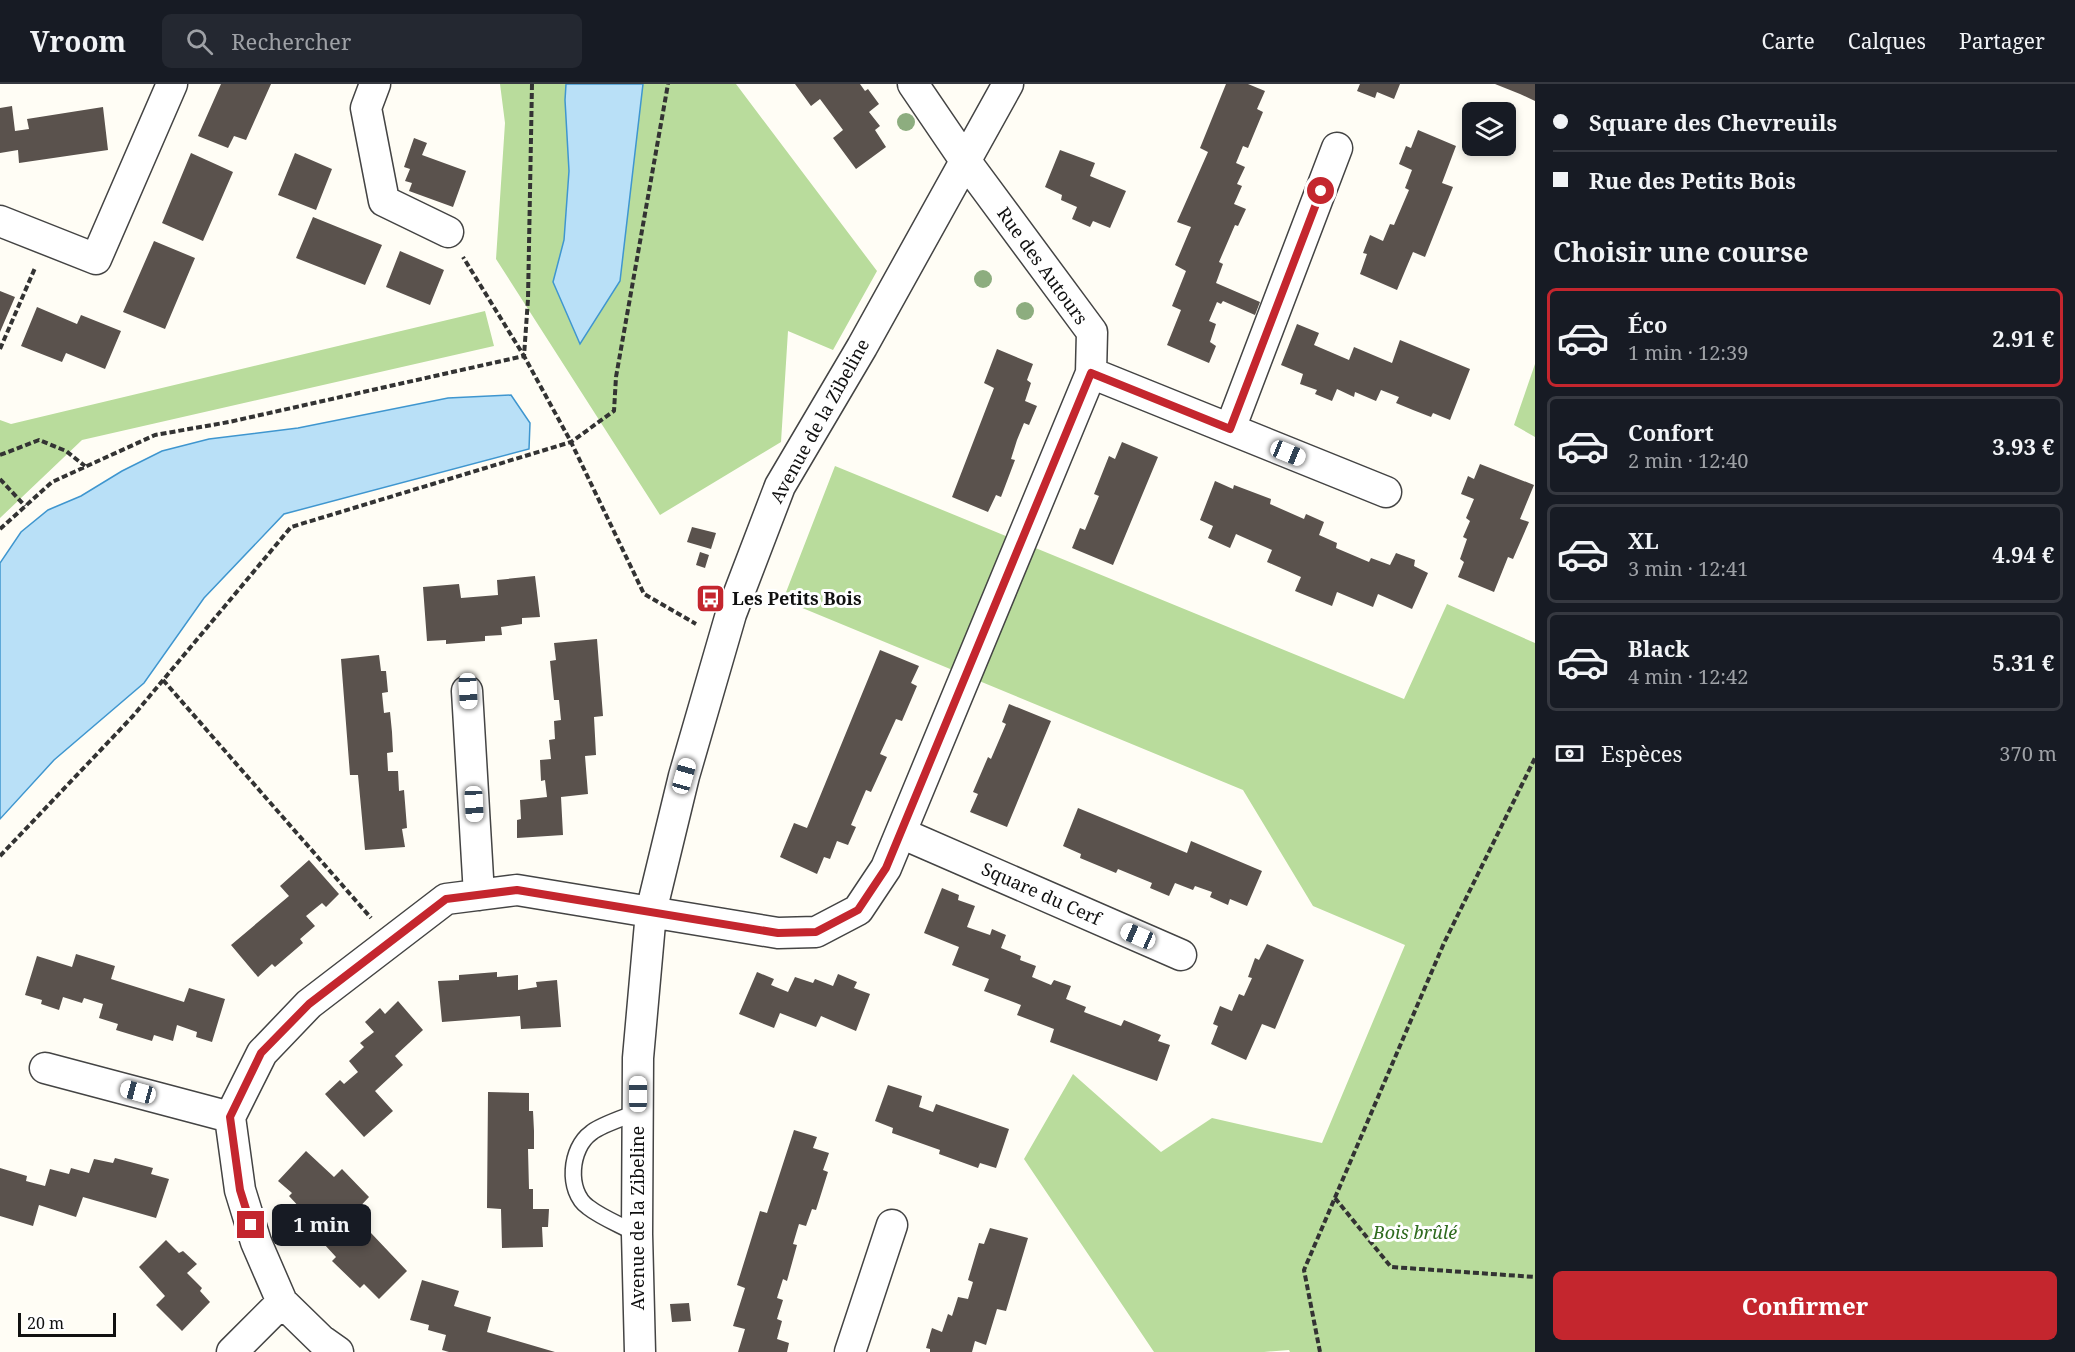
<!DOCTYPE html>
<html lang="fr">
<head>
<meta charset="utf-8">
<style>
  :root { --surface:#171b24; --page:#242831; --text:#f1f3f6; --muted:#9ea1a6; --line:#363941; --accent:#c4262e }
  body { margin:0; font-family:"Noto Serif",serif; background:var(--page); color:var(--text); height:100vh; display:flex; flex-direction:column; font-size:22px; white-space:nowrap }
  * { box-sizing:border-box; margin:0 }
  p { font-size:20px; color:var(--muted) }
  .icon { flex:none; width:33px; height:33px; fill:none; stroke:currentColor; stroke-width:2; stroke-linecap:round; stroke-linejoin:round }
  .map { position:relative; flex:1; overflow:hidden }
  .panel { display:flex; flex-direction:column; background:var(--surface); width:540px }
  .panel>* { flex:none }
  .banner { display:grid; align-content:center; height:132px; padding:0 18px; background:var(--surface) }
  .buttons { position:absolute; left:1462px; top:18px; display:grid; gap:12px }
  .buttons a { display:grid; place-items:center; width:54px; height:54px; border-radius:9px; background:var(--surface); box-shadow:0 3px 9px #0003; font-size:30px }
  .scale { position:absolute; left:18px; bottom:15px; width:98px; box-sizing:border-box; padding-left:6px; border:3px solid #111; border-top:0; font-size:16px; line-height:21px; white-space:nowrap; color:#111; -webkit-text-stroke:4px #fff; paint-order:stroke }
  .end { position:absolute; width:27px; height:27px; margin:-14px; border:8px solid #c4262e; background:#fff; box-shadow:0 0 0 3px #fff }
  .from { border-radius:50% }
  .bubble { position:absolute; height:42px; border-radius:9px; background:var(--surface); box-shadow:0 3px 9px #0003; font-size:20px; font-weight:700; line-height:42px; text-align:center }
  .car { position:absolute; width:18px; height:36px; margin:-18px -9px; border-radius:8px; box-shadow:0 0 4px 2px #0007; background:linear-gradient(#fff 24%,#345 0 40%,#fff 0 76%,#345 0 86%,#fff 0) }
  .banner b { display:flex; align-items:center; gap:21px; height:57px; font-size:22px }
  .banner b+b { border-top:2px solid var(--line) }
  .banner i { width:15px; height:15px; background:var(--text) }
  ul { padding:0; list-style:none }
  li { display:flex; align-items:center; gap:18px; height:99px; margin:0 12px 9px; padding:0 6px; border:3px solid var(--line); border-radius:9px }
  li div { flex:1 }
  li b { display:block; font-size:22px }
  li em { font-style:normal; font-weight:700 }
  li.current { border-color:var(--accent) }
  li>.icon { width:54px; height:54px; stroke-width:1.5 }
  h2 { padding:0 18px; font-size:27px; line-height:72px }
  .pay { display:flex; align-items:center; gap:15px; height:66px; padding:0 18px; font-size:22px }
  .pay p { margin-inline-start:auto }
  .action { display:flex; gap:12px; margin-top:auto; padding:12px 18px }
  .action a { flex:1; height:69px; border-radius:9px; background:var(--accent); color:#fff; font-size:24px; font-weight:700; line-height:69px; text-align:center }
  header { display:flex; align-items:center; gap:36px; box-sizing:border-box; height:84px; padding:0 30px; background:var(--surface); border-bottom:2px solid var(--line) }
  header strong { font-size:28px }
  nav { display:flex; gap:33px; margin-inline-start:auto; font-size:21px }
  .search { width:420px; height:54px; background:var(--page); display:flex; align-items:center; gap:15px; box-sizing:border-box; padding:0 21px; border-radius:9px; color:var(--muted); font-size:22px }
  main { display:flex; flex:1; min-height:0 }
  .map>svg:first-child { display:block }
  .forest { fill:#b9dc9c }
  .water { fill:#b9e0f7; stroke:#3f96cf; stroke-width:1.5 }
  .building { fill:#5a524d }
  .lines { fill:none; stroke-linecap:round; stroke-linejoin:round }
  .lane-casing { stroke:#444; stroke-width:18 }
  .street-casing { stroke:#444; stroke-width:33 }
  .path { stroke:#333; stroke-width:4; stroke-dasharray:6 3; stroke-linecap:butt }
  .lane { stroke:#fff; stroke-width:15 }
  .street { stroke:#fff; stroke-width:30 }
  .tree { fill:#8dad7f }
  .route { stroke:#c4262e; stroke-width:8 }
  .labels { text-anchor:middle; stroke-width:6; stroke-linejoin:round; paint-order:stroke }
  .street-label { font-size:18px; fill:#111; stroke:#fff }
  .poi-label { font-size:18px; font-weight:bold; fill:#111; stroke:#fff; text-anchor:start }
  .park-label { font-size:18px; font-style:italic; fill:#2f6b1f; stroke:#fff }
</style>
</head>
<body>
<header>
<strong>Vroom</strong>
<div class="search"><svg class="icon" aria-label="search" viewBox="0 0 24 24"><circle cx="10" cy="10" r="6"/><path d="M15 15l6 6"/></svg>Rechercher</div>
<nav><a>Carte</a><a>Calques</a><a>Partager</a></nav>
</header>
<main>
<div class="map">
<svg width="1535" height="1268" viewBox="0 0 1535 1268">
  <rect width="100%" height="100%" fill="#fffdf5"/>
  <!-- forest -->
  <path class="forest" d="M500,0H736L877,187L833,266L788,247L781,358L660,431L496,175L505,39Z
    M485,227L494,262L82,356L0,434V336L11,340Z
    M1535,280V353L1514,341Z
    M835,382L1404,615L1447,520L1535,559V1268H1290L1289,1266L1264,1268H1154L1024,1075L1073,990L1161,1068L1212,1034L1322,1059L1405,861L1313,822L1243,706L783,516Z"/>
  <!-- water -->
  <path class="water" d="M566,0H643L620,197L580,260L553,198L564,156L569,87L565,16Z
    M511,311L530,339L529,365L284,430L204,514L144,599L54,676L0,735V479L21,448L48,426L81,412L122,387L162,367L209,355L298,344L448,314Z"/>
  <!-- building -->
  <path class="building" d="M221,0H271L246,56L234,52L228,64L198,52Z
    M795,0H860L865,7L868,5L879,20L869,28L880,42L875,46L886,63L856,85L833,54L843,46L820,15L811,22Z
    M1226,0H1248L1265,7L1257,25L1263,28L1248,64L1243,62L1236,79L1245,83L1237,100L1242,102L1234,120L1246,125L1238,142L1235,141L1219,178L1223,180L1216,199L1260,218L1255,231L1223,217L1221,220L1217,218L1209,237L1216,240L1210,258L1216,262L1209,279L1167,261L1181,226L1172,222L1186,187L1175,181L1191,143L1177,138L1208,68L1200,64Z
    M1360,0H1400L1394,15L1377,8L1375,14L1357,7Z
    M1495,0H1535V17L1520,10Z
    M12,22L15,47L29,45L27,35L103,23L108,66L19,79L18,66L0,69V24Z
    M1418,46L1456,62L1442,99L1453,103L1425,173L1413,168L1397,206L1360,190L1367,170L1363,169L1370,151L1383,157L1390,140L1394,141L1409,106L1405,104L1412,86L1399,80L1406,62L1411,64Z
    M414,54L427,59L422,71L466,87L453,123L409,107L412,99L405,97L410,85L404,83Z
    M1060,66L1095,79L1090,92L1126,107L1110,144L1093,137L1090,143L1072,135L1077,123L1061,116L1062,111L1045,103Z
    M191,69L233,88L203,157L162,139Z
    M295,69L332,85L316,126L278,111Z
    M313,133L382,161L365,201L296,174Z
    M154,157L195,174L165,245L123,228Z
    M400,167L444,186L430,221L386,203Z
    M0,207L15,213L0,248Z
    M37,223L77,240L81,231L121,247L105,285L66,269L62,278L21,262Z
    M1297,240L1319,249L1314,261L1349,276L1354,263L1392,279L1400,256L1470,285L1450,336L1433,329L1431,333L1413,326L1396,319L1399,313L1381,306L1376,317L1355,308L1354,313L1337,305L1332,317L1315,310L1317,306L1300,300L1303,290L1281,281Z
    M997,265L1033,280L1027,296L1031,299L1025,317L1037,322L1029,341L1024,339L1017,356L1011,375L1015,376L1001,413L996,411L988,428L952,413L994,304L984,299Z
    M1122,358L1158,373L1113,481L1072,464L1080,444L1085,446L1099,412L1094,410L1109,372L1115,375Z
    M1480,380L1534,401L1520,435L1529,438L1513,475L1508,473L1494,508L1458,493L1464,478L1460,475L1467,455L1463,453L1470,437L1466,434L1474,415L1461,410L1468,392L1474,395Z
    M1215,397L1233,405L1234,401L1271,415L1270,420L1304,435L1306,430L1324,438L1319,451L1337,459L1336,464L1369,478L1371,474L1390,481L1396,469L1415,476L1414,482L1428,489L1412,525L1378,510L1373,523L1337,508L1332,522L1295,507L1301,493L1267,478L1272,466L1236,450L1230,464L1208,454L1213,442L1200,436Z
    M692,443L716,449L711,465L687,458Z
    M700,468L709,471L705,484L696,481Z
    M535,492L540,533L522,534V540L501,543L502,551L485,552V557L446,560V556L427,557L423,503L459,500L461,514L498,511L497,496Z
    M597,555L603,632L594,633L596,671L585,672L588,710L561,713L563,751L517,754V736L521,735L520,716L547,713L545,696L541,697L540,676L551,675L549,656L555,655L554,637L561,636L559,616H554L550,577L556,576L554,559Z
    M880,566L919,582L911,599L917,602L902,637L896,635L880,670L887,673L871,708L866,706L851,741L856,743L848,761L837,757L830,775L824,773L817,790L780,773L794,739L807,744Z
    M379,571L381,587H386L388,608L382,609L384,629L390,628L392,648L393,668L387,669L388,687H398L399,707L404,706L407,744L402,745L405,763L365,766L358,691H350L341,575Z
    M1009,620L1051,637L1007,743L970,728L978,710L973,708L988,673L991,675L1006,640L1002,638Z
    M1078,724L1187,769L1191,757L1262,787L1247,822L1230,815L1228,821L1210,813L1212,808L1195,802L1193,806L1175,799L1169,812L1150,804L1152,799L1118,785L1116,789L1080,774L1081,770L1063,762Z
    M309,776L339,810L326,823L322,819L306,832L315,842L300,855L303,859L275,883L272,880L258,893L231,861L289,812L280,802Z
    M942,804L959,811L958,816L975,822L967,843L990,851L992,845L1006,851L1001,864L1021,872L1020,876L1036,882L1032,893L1051,901L1054,896L1071,902L1066,915L1086,923L1084,928L1121,942L1124,936L1161,951L1158,957L1170,961L1157,997L1050,958L1054,945L1017,931L1021,921L984,907L989,895L952,881L959,863L924,849Z
    M1267,860L1304,876L1275,945L1262,940L1246,976L1211,960L1218,942L1213,940L1220,922L1232,927L1239,910L1244,912L1252,894L1248,893L1255,874L1259,876Z
    M76,870L115,882L111,895L184,918L189,904L225,915L212,958L196,953L197,948L177,941L173,957L154,951L152,957L116,946L118,940L99,934L103,920L84,914L82,919L63,913L59,926L41,920L42,916L25,911L37,872L72,883Z
    M497,888V893L518,891V906L537,903L536,898L557,896L561,943L521,945L520,932L442,938L438,897L459,896V891Z
    M757,888L774,895L771,901L788,908L795,893L813,899L815,895L833,902L838,890L857,898L854,904L870,910L856,947L821,932L816,943L780,929L774,944L739,930Z
    M398,917L423,946L395,972L403,981L375,1007L393,1027L364,1053L325,1010L340,996L344,1000L358,988L349,977L364,963L360,959L374,948L365,938L380,924L385,930Z
    M888,1001L922,1012L919,1023L933,1028L936,1020L1009,1045L996,1084L980,1079L978,1084L939,1070L940,1066L892,1049L893,1044L875,1037Z
    M488,1008L529,1009V1027H533L534,1047V1065H528L529,1105H533V1125H549L548,1143H542L543,1163L502,1164L501,1125L487,1124Z
    M794,1046L817,1053L813,1064L829,1069L823,1086L828,1088L816,1126L812,1125L806,1142L799,1140L793,1160L797,1161L787,1197L783,1195L777,1214L783,1216L777,1235L782,1237L777,1255L789,1259L787,1268H738L745,1245L733,1242L745,1204L737,1201L760,1127L767,1129Z
    M306,1067L334,1093L342,1085L369,1113L353,1130L407,1187L379,1215L364,1200L360,1204L332,1177L336,1173L324,1160L334,1150L320,1136L317,1139L302,1126L289,1112L292,1109L278,1097Z
    M115,1074L153,1084L151,1090L169,1095L156,1134L83,1113L76,1133L39,1121L33,1142L0,1132V1084L27,1092L26,1097L45,1102L50,1085L69,1090L71,1084L89,1089L94,1075L113,1079Z
    M990,1144L1028,1154L1006,1227L997,1225L986,1261L975,1257L972,1268H930V1265L926,1264L932,1244L942,1248L948,1230L952,1232L958,1213L968,1215L973,1198L968,1196L979,1159L984,1160Z
    M166,1156L179,1169L183,1167L197,1180L187,1189L202,1204L200,1207L210,1218L182,1247L156,1221L165,1212L139,1183Z
    M422,1196L459,1207L454,1222L491,1233L487,1248L555,1268H449L442,1266L446,1251L428,1246L429,1241L410,1236Z
    M689,1219L691,1237L672,1238L670,1220Z"/>
  <g class="lines">
    <defs>
      <path id="lane" d="M637,1150C621,1141 602,1134 588,1123C566,1107 570,1064 591,1049C600,1041 626,1033 638,1028"/>
      <path id="street" d="M375,0L366,24L384,117L448,148
        M0,137L96,175L172,0
        M1091,289L1386,408
        M1230,345L1337,64
        M467,607L479,811
        M901,749L1181,871
        M45,984L230,1033
        M232,1268L282,1218
        M338,1268L321,1256L282,1218L256,1158L240,1106L230,1033L262,969L309,920L446,815L517,806L778,849L816,848L858,826L886,784L1091,289L1092,248L964,75L913,0
        M640,1268L637,1150L638,974L651,828L684,692L731,530L780,402L862,263L1008,0
        M850,1268L892,1141"/>
    </defs>
    <!-- lane casing -->
    <use href="#lane" class="lane-casing"/>
    <!-- street casing -->
    <use href="#street" class="street-casing"/>
    <!-- path -->
    <path class="path" d="M532,0L528,215L524,272L571,358L644,510L696,540
      M0,265L35,184
      M0,371L39,356L66,367L85,382
      M0,395L25,422
      M0,445L52,398L155,351L229,338L524,272L463,173
      M163,596L371,834
      M0,772L133,632L291,443L571,358L614,327L616,293L668,0
      M1335,1114L1391,1183L1535,1193
      M1320,1268L1304,1186L1444,859L1535,674"/>
    <!-- lane -->
    <use href="#lane" class="lane"/>
    <!-- street -->
    <use href="#street" class="street"/>
  </g>
  <!-- trees -->
  <g class="tree">
    <circle cx="906" cy="38" r="9"/>
    <circle cx="983" cy="195" r="9"/>
    <circle cx="1025" cy="227" r="9"/>
  </g>
  <g class="lines">
    <!-- route -->
    <path class="route" d="M251,1141L240,1106L230,1033L261,969L309,920L446,815L517,806L778,849L816,848L858,826L886,784L1091,289L1230,345L1321,107"/>
  </g>
  <!-- icons -->
  <defs>
    <symbol id="bus-square" viewBox="-11 -11 22 22"><rect x="-9" y="-9" width="18" height="18" rx="4" fill="#c4262e" stroke="#fff"/><path d="M-5-6H5V4H4V6H2V4H-2V6H-4V4H-5ZM-3.5-4V0h7V-4ZM-3.5 1.2v1.5H-2V1.2ZM2 1.2v1.5H3.5V1.2Z" fill="#fff"/></symbol>
  </defs>
  <g fill-rule="evenodd">
    <use href="#bus-square" x="694" y="498" width="33" height="33"/>
  </g>
  <g class="labels">
    <!-- street labels -->
    <g class="street-label">
      <text transform="translate(1042 182) rotate(54)" y="6">Rue des Autours</text>
      <text transform="translate(820 337) rotate(-61)" y="6">Avenue de la Zibeline</text>
      <text transform="translate(1041 810) rotate(24)" y="6">Square du Cerf</text>
      <text transform="translate(638 1134) rotate(-90)" y="6">Avenue de la Zibeline</text>
    </g>
    <!-- poi labels -->
    <g class="poi-label">
      <text x="732" y="521">Les Petits Bois</text>
    </g>
    <!-- park labels -->
    <g class="park-label">
      <text x="1415" y="1155">Bois brûlé</text>
    </g>
  </g>
</svg>
<div class="buttons">
<a><svg class="icon" aria-label="layers" viewBox="0 0 24 24"><path d="M12 4l9 5-9 5-9-5zM3 14l9 5 9-5"/></svg></a>
</div>
<div class="scale">20 m</div>
<i class="end from" style="left:1321px;top:107px"></i>
<i class="end" style="left:251px;top:1141px"></i>
<div class="bubble" style="left:272px;top:1120px;width:99px">1 min</div>
<i class="car" style="left:1288px;top:369px;rotate:112deg"></i>
<i class="car" style="left:468px;top:607px;rotate:177deg"></i>
<i class="car" style="left:684px;top:692px;rotate:16deg"></i>
<i class="car" style="left:474px;top:720px;rotate:177deg"></i>
<i class="car" style="left:1138px;top:852px;rotate:294deg"></i>
<i class="car" style="left:138px;top:1008px;rotate:285deg"></i>
<i class="car" style="left:638px;top:1010px;rotate:0deg"></i>
</div>
<section class="panel">
<div class="banner">
<b><i class="from"></i>Square des Chevreuils</b>
<b><i></i>Rue des Petits Bois</b>
</div>
<h2>Choisir une course</h2>
<ul>
<li class="current"><svg class="icon" aria-label="car" viewBox="0 0 24 24"><path d="M5 17H2v-5l4-1 3-4h7l3 4 3 1v5h-3M9 17h6M6 11h13"/><circle cx="7" cy="17" r="2"/><circle cx="17" cy="17" r="2"/></svg><div><b>Éco</b><p>1 min · 12:39</p></div><em>2.91 €</em></li>
<li><svg class="icon" aria-label="car" viewBox="0 0 24 24"><path d="M5 17H2v-5l4-1 3-4h7l3 4 3 1v5h-3M9 17h6M6 11h13"/><circle cx="7" cy="17" r="2"/><circle cx="17" cy="17" r="2"/></svg><div><b>Confort</b><p>2 min · 12:40</p></div><em>3.93 €</em></li>
<li><svg class="icon" aria-label="car" viewBox="0 0 24 24"><path d="M5 17H2v-5l4-1 3-4h7l3 4 3 1v5h-3M9 17h6M6 11h13"/><circle cx="7" cy="17" r="2"/><circle cx="17" cy="17" r="2"/></svg><div><b>XL</b><p>3 min · 12:41</p></div><em>4.94 €</em></li>
<li><svg class="icon" aria-label="car" viewBox="0 0 24 24"><path d="M5 17H2v-5l4-1 3-4h7l3 4 3 1v5h-3M9 17h6M6 11h13"/><circle cx="7" cy="17" r="2"/><circle cx="17" cy="17" r="2"/></svg><div><b>Black</b><p>4 min · 12:42</p></div><em>5.31 €</em></li>
</ul>
<div class="pay"><svg class="icon" aria-label="cash" viewBox="0 0 24 24"><path d="M3 7h18v10H3z"/><circle cx="12" cy="12" r="2"/></svg>Espèces<p>370 m</p></div>
<div class="action"><a>Confirmer</a></div>
</section>
</main>
</body>
</html>
